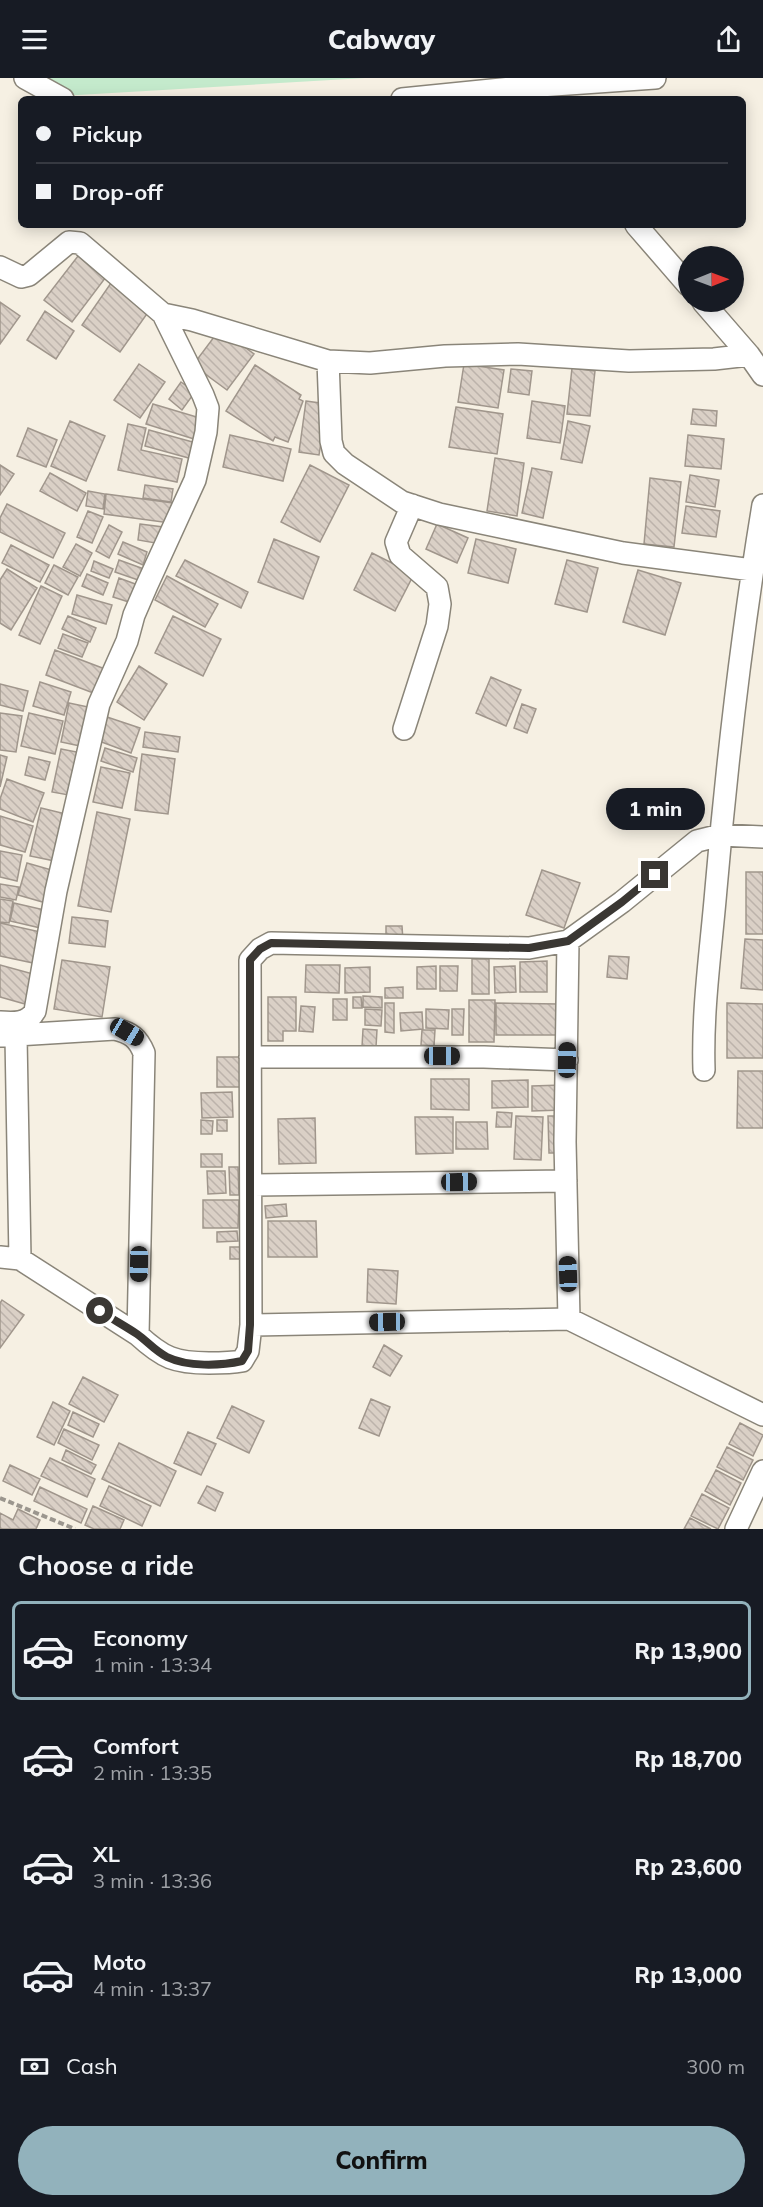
<!DOCTYPE html>
<html lang="en">
<head>
<meta charset="utf-8">
<style>
  :root { --surface:#171b24; --page:#20242c; --text:#f1f3f6; --muted:#9ea1a6; --line:#363941; --accent:#92b2bc }
  body { margin:0; font-family:Mulish,sans-serif; background:var(--page); color:var(--text); height:100vh; display:flex; flex-direction:column; font-size:22px; white-space:nowrap }
  * { box-sizing:border-box; margin:0 }
  p { font-size:20px; color:var(--muted) }
  .icon { flex:none; width:33px; height:33px; fill:none; stroke:currentColor; stroke-width:2; stroke-linecap:round; stroke-linejoin:round }
  .map { position:relative; height:1451px; overflow:hidden }
  .panel { display:flex; flex-direction:column; background:var(--surface); flex:1 }
  .panel>* { flex:none }
  .top-card { position:absolute; left:18px; top:18px; width:728px; height:132px; border-radius:9px; box-shadow:0 3px 15px #0003; display:grid; align-content:center; height:132px; padding:0 18px; background:var(--surface) }
  .needle { width:39px; rotate:89deg }
  .tools { position:absolute; left:678px; top:168px; display:grid; gap:12px }
  .tools a { display:grid; place-items:center; width:66px; height:66px; border-radius:50%; background:var(--surface); box-shadow:0 3px 15px #0003; font-size:30px }
  .end { position:absolute; width:27px; height:27px; margin:-14px; border:8px solid #3a3733; background:#fff; box-shadow:0 0 0 3px #fff }
  .from { border-radius:50% }
  .bubble { position:absolute; height:42px; border-radius:21px; background:var(--surface); box-shadow:0 3px 15px #0003; font-size:20px; font-weight:800; line-height:42px; text-align:center }
  .car { position:absolute; width:18px; height:36px; margin:-18px -9px; border-radius:8px; box-shadow:0 0 4px 2px #0007; background:linear-gradient(#222 24%,#8ab4d8 0 40%,#222 0 76%,#8ab4d8 0 86%,#222 0) }
  .top-card b { display:flex; align-items:center; gap:21px; height:57px; font-size:22px }
  .top-card b+b { border-top:2px solid var(--line) }
  .top-card i { width:15px; height:15px; background:var(--text) }
  ul { padding:0; list-style:none }
  li { display:flex; align-items:center; gap:18px; height:99px; margin:0 12px 9px; padding:0 6px; border:3px solid transparent; border-radius:9px }
  li div { flex:1 }
  li b { display:block; font-size:22px }
  li em { font-style:normal; font-weight:800 }
  li.on { border-color:var(--accent) }
  li>.icon { width:54px; height:54px; stroke-width:1.5 }
  h2 { padding:0 18px; font-size:27px; line-height:72px }
  .pay { display:flex; align-items:center; gap:15px; height:66px; padding:0 18px; font-size:22px }
  .pay p { margin-inline-start:auto }
  .action { display:flex; gap:12px; margin-top:auto; padding:12px 18px }
  .action a { flex:1; height:69px; border-radius:36px; background:var(--accent); color:#111; font-size:24px; font-weight:800; line-height:69px; text-align:center }
  header { display:flex; justify-content:space-between; align-items:center; height:78px; padding:0 18px; background:var(--surface); font-size:27px; font-weight:800 }
  .map>svg:first-child { display:block }
  .green { fill:#c4eacc }
  .building { fill:url(#building-back-hatch); stroke:#a0968c; stroke-width:1.5 }
  .lines { fill:none; stroke-linecap:round; stroke-linejoin:round }
  .minor-casing { stroke:#8a8579; stroke-width:24 }
  .path { stroke:#9b968e; stroke-width:4; stroke-dasharray:6 3; stroke-linecap:butt }
  .minor { stroke:#fff; stroke-width:21 }
  .route { stroke:#3a3733; stroke-width:8 }
</style>
</head>
<body>
<header><svg class="icon" aria-label="menu" viewBox="0 0 24 24"><path d="M4 6h16M4 12h16M4 18h16"/></svg>Cabway<svg class="icon" aria-label="share" viewBox="0 0 24 24"><path d="M12 15V3M7 8l5-5 5 5M5 13v7h14v-7"/></svg></header>
<div class="map">
<svg width="763" height="1451" viewBox="0 0 763 1451">
  <defs>
    <pattern id="building-back-hatch" width="6" height="6" patternUnits="userSpaceOnUse" patternTransform="scale(1.5)"><rect width="6" height="6" fill="#dad0c6"/><path d="M-1 5l2 2M0 0l6 6M5-1l2 2" fill="none" stroke="#bcb3ab"/></pattern>
  </defs>
  <rect width="100%" height="100%" fill="#f6f0e3"/>
  <!-- green -->
  <path class="green" d="M39,0H365L61,18Z"/>
  <!-- building -->
  <path class="building" d="M78,178L106,199L72,244L44,222Z
    M111,205L149,233L120,274L82,247Z
    M0,224L20,238L0,266Z
    M45,233L74,253L56,281L27,262Z
    M220,251L254,276L227,312L193,287Z
    M139,286L165,304L140,340L114,322Z
    M464,286L504,292L498,330L458,324Z
    M255,287L301,317L299,321L303,323L288,364L275,359L273,363L226,333Z
    M572,290L595,293L590,338L567,336Z
    M511,291L532,293L529,317L508,314Z
    M181,304L195,314L182,332L169,321Z
    M306,323L327,326L319,377L299,374Z
    M532,323L565,328L560,365L527,360Z
    M153,326L200,340L194,361L146,346Z
    M456,329L503,336L497,376L449,369Z
    M693,331L717,333L716,348L691,346Z
    M70,343L105,358L86,403L51,388Z
    M568,343L590,348L582,385L561,381Z
    M128,346L146,350L141,372L182,381L177,404L118,392Z
    M28,350L57,362L46,389L17,378Z
    M149,352L200,366L196,382L145,368Z
    M230,357L291,371L283,403L223,389Z
    M688,357L724,361L721,391L685,388Z
    M495,380L524,385L517,438L487,433Z
    M0,387L14,396L0,417Z
    M310,387L349,407L320,464L281,444Z
    M532,390L552,394L543,440L522,435Z
    M50,395L86,415L77,433L40,413Z
    M690,397L719,402L715,429L686,424Z
    M650,400L681,404L674,469L644,466Z
    M145,407L173,411L171,424L143,420Z
    M88,413L105,416L103,431L86,428Z
    M106,416L173,425L170,445L104,436Z
    M7,426L65,455L53,480L0,454V440Z
    M686,428L720,433L716,459L682,455Z
    M88,433L103,439L92,465L77,459Z
    M140,446L163,449L161,466L138,462Z
    M437,446L468,460L457,485L426,471Z
    M109,447L122,454L109,480L96,473Z
    M274,461L319,479L303,521L258,504Z
    M476,461L516,471L508,505L468,495Z
    M123,464L147,474L143,487L118,476Z
    M76,466L92,475L80,498L63,489Z
    M11,467L49,487L40,504L2,485Z
    M372,475L414,496L395,533L354,512Z
    M119,482L144,491L141,503L115,494Z
    M185,482L248,514L241,530L176,498Z
    M567,482L598,490L587,534L555,526Z
    M94,483L113,491L109,500L91,493Z
    M54,487L78,499L68,517L45,505Z
    M7,491L37,510L11,552L0,545V502Z
    M638,492L681,505L665,557L623,544Z
    M87,496L108,505L103,517L82,508Z
    M167,498L218,526L205,549L155,522Z
    M119,500L138,507L132,525L113,519Z
    M41,508L62,518L40,566L19,557Z
    M77,517L112,527L106,546L72,536Z
    M68,538L96,550L90,564L62,551Z
    M173,538L221,561L203,598L155,575Z
    M63,556L88,565L82,579L58,570Z
    M55,572L105,591L96,616L46,597Z
    M139,588L167,606L144,642L117,624Z
    M491,599L521,612L506,648L476,635Z
    M40,604L71,614L64,637L33,628Z
    M0,606L28,613L23,633L0,627Z
    M69,625L93,630L85,669L61,664Z
    M522,626L536,631L527,655L514,650Z
    M0,635L22,638L16,674L0,672Z
    M29,635L63,643L55,676L21,668Z
    M107,639L140,650L131,675L99,663Z
    M145,654L180,659L178,674L143,669Z
    M105,670L137,680L133,694L101,683Z
    M61,671L82,675L74,718L52,714Z
    M142,676L175,681L168,736L135,732Z
    M0,677L7,679L0,709Z
    M29,679L50,684L45,702L25,697Z
    M101,689L130,695L122,730L93,724Z
    M7,701L44,715L33,744L0,731V721Z
    M41,730L66,736L55,783L30,778Z
    M97,734L130,741L111,834L78,828Z
    M0,738L33,748L25,774L0,767Z
    M0,773L22,777L17,803L0,799Z
    M27,785L55,793L46,825L18,817Z
    M542,792L580,805L564,850L526,837Z
    M746,794H763V856H746Z
    M0,806L19,809L16,822L0,819Z
    M0,821L13,823L9,845L0,844Z
    M14,825L49,833L45,851L10,843Z
    M72,839L108,843L105,869L69,865Z
    M0,845L45,855L38,886L0,878Z
    M386,848H402L403,863H386Z
    M745,861L763,862V912L741,910Z
    M609,878L629,879L627,901L607,899Z
    M472,881H489V916H472Z
    M62,882L110,889L102,939L54,931Z
    M547,883V914H520V884Z
    M0,887L33,896L25,926L0,919Z
    M306,887H340L339,915L305,914Z
    M436,888V911H417V889Z
    M440,888H458L457,913H440Z
    M515,888L516,914L495,915L494,889Z
    M370,889V914L345,915V890Z
    M403,909V920H385V910Z
    M363,918L382,919V930L363,929Z
    M268,919H296V953H283V963H268Z
    M353,919H361L362,930H353Z
    M333,921H347V942H333Z
    M469,922H495L494,964H469Z
    M385,925H394V955L385,954Z
    M496,925L559,926V957H496Z
    M727,925L763,926V980H727Z
    M301,928L315,929L313,954L299,953Z
    M365,931L382,932L381,948L365,947Z
    M426,931L449,932L448,951L426,950Z
    M452,931H464L463,957H452Z
    M422,934L423,951L401,953L400,935Z
    M363,951L377,952L376,969H362Z
    M422,952H435L434,968L421,967Z
    M217,979H243V1009H217Z
    M738,993H763V1050H737Z
    M431,1001H469V1032L431,1031Z
    M528,1002V1029L492,1030V1003Z
    M562,1007V1032L532,1033V1008Z
    M232,1014L233,1039L202,1040L201,1015Z
    M497,1034L512,1035L511,1049H496Z
    M516,1038L543,1039L541,1082L514,1081Z
    M548,1038H562V1075H549Z
    M415,1039H453V1075L416,1076Z
    M315,1040L316,1085L279,1086L278,1041Z
    M201,1042L213,1043L212,1056H201Z
    M217,1042H227V1053H217Z
    M456,1044H487L488,1071H456Z
    M201,1076H222V1089H201Z
    M229,1089H238L239,1117H230Z
    M207,1093H225L226,1115L208,1116Z
    M203,1122H239L238,1150H203Z
    M286,1126L287,1138L266,1140L265,1128Z
    M268,1143H316L317,1179H268Z
    M237,1153L238,1163L217,1164V1154Z
    M230,1169H242V1181H230Z
    M368,1191L398,1193L396,1226L367,1224Z
    M2,1222L24,1237L0,1270V1225Z
    M384,1267L402,1278L390,1298L373,1289Z
    M83,1299L118,1317L104,1344L69,1326Z
    M371,1321L390,1329L379,1358L359,1350Z
    M53,1324L70,1333L54,1367L37,1359Z
    M232,1328L264,1343L249,1375L217,1360Z
    M73,1334L99,1346L93,1359L68,1347Z
    M740,1345L763,1357L753,1378L729,1366Z
    M64,1351L99,1367L92,1382L58,1365Z
    M188,1354L216,1366L201,1397L174,1385Z
    M119,1365L176,1393L160,1428L102,1401Z
    M727,1369L753,1382L743,1402L717,1389Z
    M66,1372L96,1387L91,1396L62,1382Z
    M50,1380L95,1401L87,1419L41,1398Z
    M10,1387L40,1401L32,1417L3,1403Z
    M716,1392L741,1405L730,1427L705,1413Z
    M109,1408L151,1428L142,1448L100,1428Z
    M207,1408L223,1415L215,1433L198,1425Z
    M40,1409L87,1431L81,1445L34,1423Z
    M702,1416L729,1430L718,1451L691,1438Z
    M93,1428L124,1442L120,1451H94L85,1447Z
    M18,1431L40,1442L36,1451H0V1435L13,1442Z
    M690,1440L711,1451H684Z"/>
  <g class="lines">
    <defs>
      <path id="minor" d="M25,0L63,21
        M402,21L511,10L655,0
        M636,147L688,207
        M0,189L21,199L29,197L69,164L80,165L163,236L192,242L328,283L370,285L445,278L518,276L629,283L714,281L749,277
        M703,224L749,277L763,297
        M328,283L331,363L334,375L345,386L402,424L439,436L623,475L752,492
        M404,651L437,548L440,526L437,509L400,477L396,464L412,427
        M763,759L721,757L697,763L622,824L568,863L529,870L271,865L260,871L250,882L251,1247L569,1241L763,1337
        M568,863L565,1064L569,1241
        M0,944C13,945 28,946 35,933L56,813L99,626L127,563L134,537L147,507L195,402L206,354L208,330L203,317L163,236
        M0,958L115,951C131,955 138,960 144,975L138,1257
        M16,959L20,1181
        M250,979H484L567,982
        M704,992C702,932 711,871 716,811C727,683 742,554 763,427
        M251,1107L566,1103
        M0,1179L20,1181L138,1257C163,1280 175,1285 209,1285C220,1285 231,1285 242,1283L248,1273L251,1247
        M736,1451L763,1393"/>
    </defs>
    <!-- minor casing -->
    <use href="#minor" class="minor-casing"/>
    <!-- path -->
    <path class="path" d="M0,1420L75,1451"/>
    <!-- minor -->
    <use href="#minor" class="minor"/>
  </g>
  <g class="lines">
    <!-- route -->
    <path class="route" d="M100,1233C112,1241 125,1248 137,1256C147,1263 155,1273 167,1279C188,1289 220,1288 242,1283L248,1273L250,1247V882L260,871L271,865L529,870L568,863L622,824L655,797"/>
  </g>
</svg>
<div class="tools">
<a><svg class="needle" viewBox="-14 -14 28 28"><path d="M0-13l5 13h-10z" fill="#e53935"/><path d="M0 13l5-13h-10z" fill="#9ea1a6"/></svg></a>
</div>
<i class="end from" style="left:100px;top:1233px"></i>
<i class="end" style="left:655px;top:797px"></i>
<div class="bubble" style="left:606px;top:710px;width:99px">1 min</div>
<i class="car" style="left:127px;top:954px;rotate:121deg"></i>
<i class="car" style="left:442px;top:978px;rotate:90deg"></i>
<i class="car" style="left:567px;top:982px;rotate:1deg"></i>
<i class="car" style="left:459px;top:1104px;rotate:89deg"></i>
<i class="car" style="left:139px;top:1186px;rotate:181deg"></i>
<i class="car" style="left:568px;top:1196px;rotate:358deg"></i>
<i class="car" style="left:387px;top:1244px;rotate:269deg"></i>
<div class="top-card">
<b><i class="from"></i>Pickup</b>
<b><i></i>Drop-off</b>
</div>
</div>
<section class="panel">
<h2>Choose a ride</h2>
<ul>
<li class="on"><svg class="icon" aria-label="car" viewBox="0 0 24 24"><path d="M5 17H2v-5l4-1 3-4h7l3 4 3 1v5h-3M9 17h6M6 11h13"/><circle cx="7" cy="17" r="2"/><circle cx="17" cy="17" r="2"/></svg><div><b>Economy</b><p>1 min · 13:34</p></div><em>Rp 13,900</em></li>
<li><svg class="icon" aria-label="car" viewBox="0 0 24 24"><path d="M5 17H2v-5l4-1 3-4h7l3 4 3 1v5h-3M9 17h6M6 11h13"/><circle cx="7" cy="17" r="2"/><circle cx="17" cy="17" r="2"/></svg><div><b>Comfort</b><p>2 min · 13:35</p></div><em>Rp 18,700</em></li>
<li><svg class="icon" aria-label="car" viewBox="0 0 24 24"><path d="M5 17H2v-5l4-1 3-4h7l3 4 3 1v5h-3M9 17h6M6 11h13"/><circle cx="7" cy="17" r="2"/><circle cx="17" cy="17" r="2"/></svg><div><b>XL</b><p>3 min · 13:36</p></div><em>Rp 23,600</em></li>
<li><svg class="icon" aria-label="car" viewBox="0 0 24 24"><path d="M5 17H2v-5l4-1 3-4h7l3 4 3 1v5h-3M9 17h6M6 11h13"/><circle cx="7" cy="17" r="2"/><circle cx="17" cy="17" r="2"/></svg><div><b>Moto</b><p>4 min · 13:37</p></div><em>Rp 13,000</em></li>
</ul>
<div class="pay"><svg class="icon" aria-label="cash" viewBox="0 0 24 24"><path d="M3 7h18v10H3z"/><circle cx="12" cy="12" r="2"/></svg>Cash<p>300 m</p></div>
<div class="action"><a>Confirm</a></div>
</section>
</body>
</html>
